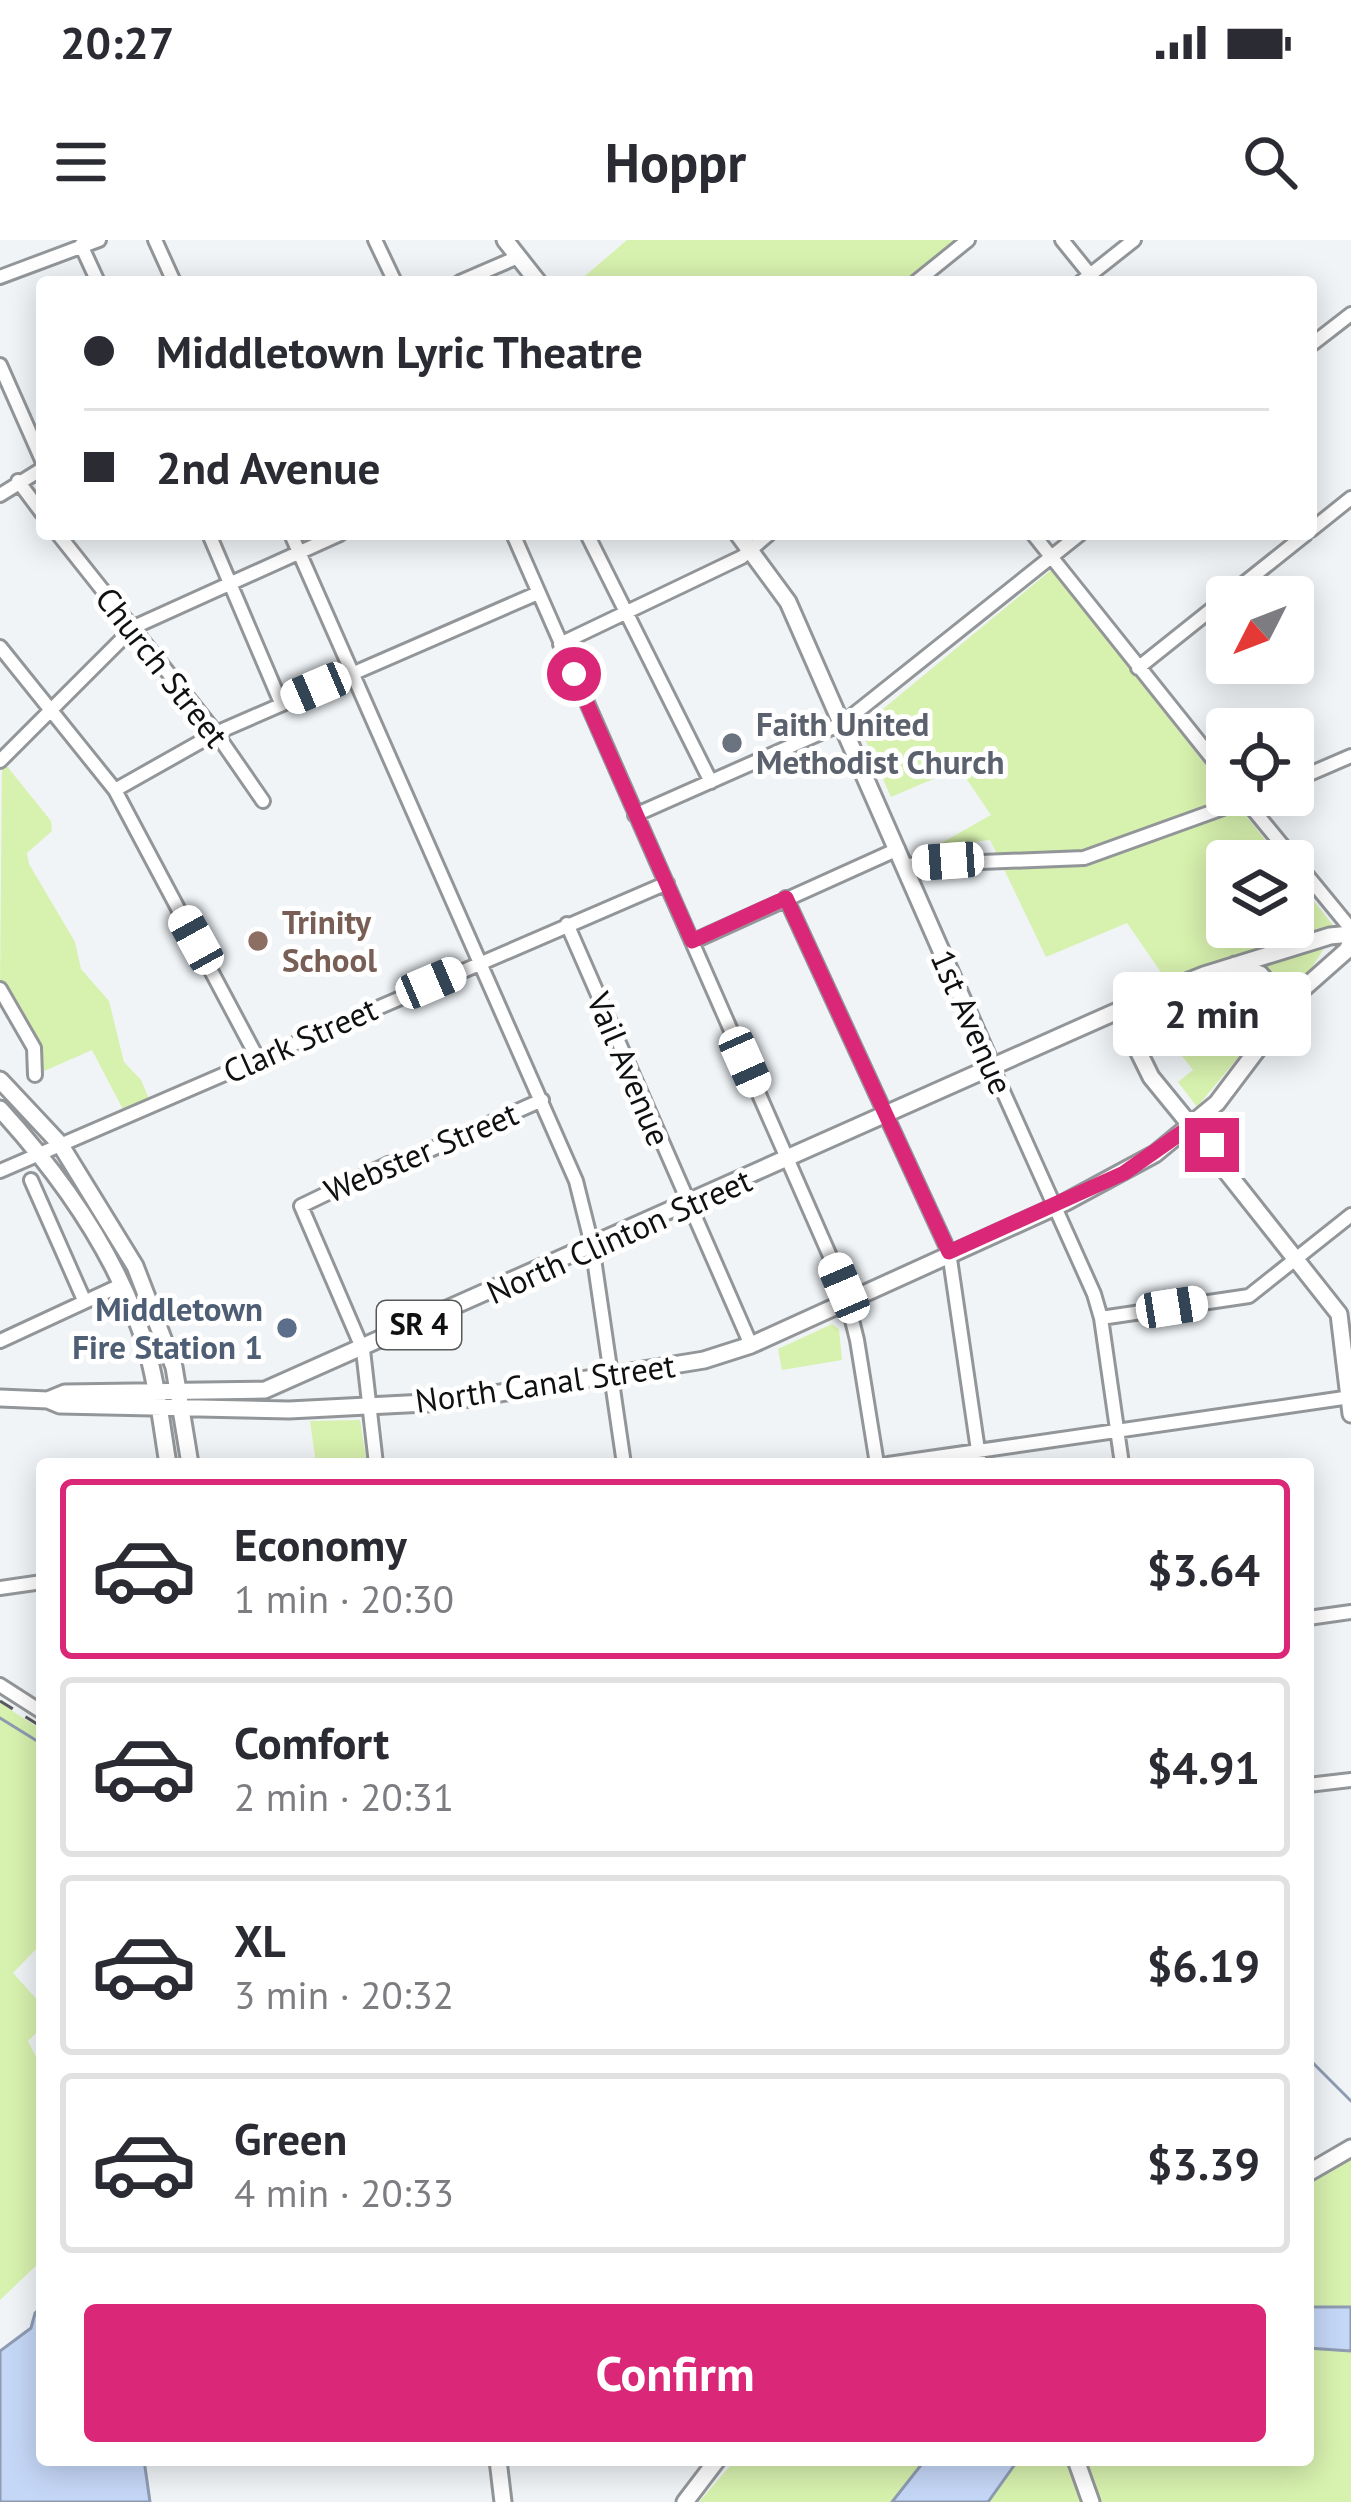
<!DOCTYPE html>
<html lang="en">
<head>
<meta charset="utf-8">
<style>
  :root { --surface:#fff; --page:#f2f2f3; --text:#2b2b33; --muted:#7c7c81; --line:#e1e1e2; --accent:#db2777 }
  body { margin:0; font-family:"PT Sans",sans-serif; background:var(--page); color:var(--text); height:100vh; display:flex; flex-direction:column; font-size:45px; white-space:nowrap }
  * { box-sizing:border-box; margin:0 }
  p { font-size:39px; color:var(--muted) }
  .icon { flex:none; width:66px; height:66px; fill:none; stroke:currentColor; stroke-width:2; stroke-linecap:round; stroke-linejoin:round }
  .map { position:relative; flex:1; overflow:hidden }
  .sheet { position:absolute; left:36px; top:1218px; width:1278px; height:1008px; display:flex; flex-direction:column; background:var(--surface); border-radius:12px; box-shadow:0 6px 30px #0003 }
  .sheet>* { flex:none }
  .banner { position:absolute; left:36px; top:36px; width:1281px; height:264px; border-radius:12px; box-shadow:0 6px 30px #0003; display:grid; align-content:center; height:264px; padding:0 48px; background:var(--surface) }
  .needle { width:78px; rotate:228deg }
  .tools { position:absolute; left:1206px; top:336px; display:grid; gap:24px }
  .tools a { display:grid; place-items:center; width:108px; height:108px; border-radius:12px; background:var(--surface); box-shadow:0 6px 30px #0003; font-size:60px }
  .end { position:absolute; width:54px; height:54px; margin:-27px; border:15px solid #db2777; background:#fff; box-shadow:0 0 0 6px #fff }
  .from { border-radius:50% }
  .bubble { position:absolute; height:84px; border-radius:12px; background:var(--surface); box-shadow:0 6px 30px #0003; font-size:39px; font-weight:800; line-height:84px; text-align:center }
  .car { position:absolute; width:36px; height:72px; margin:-36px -18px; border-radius:15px; box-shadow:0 0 9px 3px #0007; background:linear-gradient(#fff 24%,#345 0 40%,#fff 0 76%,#345 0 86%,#fff 0) }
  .banner b { display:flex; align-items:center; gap:42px; height:114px; font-size:45px }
  .banner b+b { border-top:3px solid var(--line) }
  .banner i { width:30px; height:30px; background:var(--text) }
  ul { padding:21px 0 0; list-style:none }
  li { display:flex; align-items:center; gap:36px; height:180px; margin:0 24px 18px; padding:0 24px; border:6px solid var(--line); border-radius:12px }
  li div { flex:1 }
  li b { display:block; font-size:45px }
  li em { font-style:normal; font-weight:800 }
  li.selected { border-color:var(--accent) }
  li>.icon { width:108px; height:108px; stroke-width:1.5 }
  .button { display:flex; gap:24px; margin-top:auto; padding:24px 48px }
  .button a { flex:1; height:138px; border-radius:12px; background:var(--accent); color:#fff; font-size:48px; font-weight:800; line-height:138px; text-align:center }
  .status { display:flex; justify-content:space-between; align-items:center; height:84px; padding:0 60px; background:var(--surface); direction:ltr }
  .status svg { height:33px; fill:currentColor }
  header { display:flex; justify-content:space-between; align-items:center; height:156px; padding:0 48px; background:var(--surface); font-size:54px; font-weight:800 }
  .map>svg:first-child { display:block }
  .green { fill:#d7f1ae }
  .water { fill:#c5d7f7; stroke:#8e9bb2; stroke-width:3 }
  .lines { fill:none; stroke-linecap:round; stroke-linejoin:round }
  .stream { stroke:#8e9bb2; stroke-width:3 }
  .minor-casing { stroke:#939699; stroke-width:18 }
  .major-casing { stroke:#939699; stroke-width:21 }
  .minor { stroke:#fff; stroke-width:12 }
  .major { stroke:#fff; stroke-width:15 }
  .rail { stroke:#595b5d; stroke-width:3; stroke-dasharray:15 15; stroke-linecap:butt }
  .route { stroke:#db2777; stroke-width:15 }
  .worship-dot { fill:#6b7280; stroke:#fff; stroke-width:4.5 }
  .education-dot { fill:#8d6e63; stroke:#fff; stroke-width:4.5 }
  .service-dot { fill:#5c6f8a; stroke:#fff; stroke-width:4.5 }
  .labels { text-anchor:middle; stroke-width:10; stroke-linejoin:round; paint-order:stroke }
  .shield { fill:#fff; stroke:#575858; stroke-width:3 }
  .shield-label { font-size:30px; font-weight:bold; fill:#0f1011 }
  .street-label { font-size:33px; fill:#0f1011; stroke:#fff }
  .worship-label { font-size:33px; font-weight:bold; fill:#5b616d; stroke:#fff; text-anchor:start }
  .education-label { font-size:33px; font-weight:bold; fill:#785e54; stroke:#fff; text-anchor:start }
  .service-label { font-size:33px; font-weight:bold; fill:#4e5e75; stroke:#fff; text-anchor:end }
</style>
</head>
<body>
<div class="status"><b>20:27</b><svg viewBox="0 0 49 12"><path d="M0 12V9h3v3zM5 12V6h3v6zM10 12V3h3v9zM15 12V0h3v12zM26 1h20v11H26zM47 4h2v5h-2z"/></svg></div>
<header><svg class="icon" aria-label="menu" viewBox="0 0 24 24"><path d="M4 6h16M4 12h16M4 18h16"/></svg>Hoppr<svg class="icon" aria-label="search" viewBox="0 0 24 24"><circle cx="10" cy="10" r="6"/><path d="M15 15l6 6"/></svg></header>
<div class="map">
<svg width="1351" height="2262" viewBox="0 0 1351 2262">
  <rect width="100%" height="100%" fill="#f0f4f7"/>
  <!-- green -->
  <path class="green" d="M627,0H968L916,42H578Z
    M1051,330L1282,621H1227V687H1293V635L1336,689L1311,729L1197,867L1178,842L1193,830L1182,816L1205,796L1127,683L1046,717L990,600L936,606L991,575L959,528L891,557L860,488Z
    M2,520L51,581L52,591L27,613L29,624L75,702L81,729L109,761L124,822L141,840L152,866L127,877L92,810L35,835L37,819L0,749Z
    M832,1084L839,1089L842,1120L782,1130L778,1109Z
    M360,1180L367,1224H316L310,1181Z
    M0,1463L42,1490V1703L13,1733L42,1765V1787L28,1801L42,1829V2020L0,2060Z
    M1351,1916V2262H699L735,2220H1308V1940Z"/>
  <!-- water -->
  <path class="water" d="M42,2067V2220H144L150,2262H0V2111L31,2088L35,2073Z
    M1308,2067H1351V2111L1308,2108Z
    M925,2220H1018L988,2262H892Z"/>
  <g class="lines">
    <!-- stream -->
    <path class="stream" d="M0,1478L42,1504
      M1308,1818L1351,1861"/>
    <defs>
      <path id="minor" d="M155,0L174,42
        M375,0L395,42
        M1062,0L1096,42
        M81,5L98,42
        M0,37L99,0
        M460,42L518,17
        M916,42L968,0
        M1081,42L1134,0
        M1311,105L1351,74
        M0,125L42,220
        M18,241L42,273
        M0,255L42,229
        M1311,290L1351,258
        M58,294L216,493L263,561
        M209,294L281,463
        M291,294L576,941L592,1005L624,1224
        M513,294L844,1048L857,1100L877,1224
        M587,294L711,542
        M1033,294L1227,537
        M560,404L742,317L769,294
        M0,407L115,550L258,819
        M1138,428L1306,294
        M0,521L134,387L340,294
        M1293,541L1351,516
        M115,550L216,493L538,353
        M1242,556L1351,689
        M635,575L843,483L1080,294
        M906,625L1084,618L1259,555
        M786,658L949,1012L980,1224
        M567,684L751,1105
        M692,702L898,609
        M0,749L34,808L35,835
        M993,829L1094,1054L1101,1078L1122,1224
        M0,931L667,643
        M31,940L84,1060
        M1101,1078L1249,1056L1351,975
        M0,1101L121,1045
        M376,1224L363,1110L301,966L388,924L403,922L542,860
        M888,1224L1351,1157
        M0,1348L42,1342
        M1308,1378L1351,1372
        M0,1445L42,1472
        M1308,1545L1351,1540"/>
      <path id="major" d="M505,0L538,42
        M738,294L788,362L993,829
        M1235,725L1260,734L1268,743L1270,768L1261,795
        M1119,772L1151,837L1191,886L1212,905L1218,921L1339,1074L1351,1174
        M0,840L60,904L135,1026L174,1127L190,1224
        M0,869C64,939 122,1022 148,1114C158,1150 162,1188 168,1224
        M0,1158L48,1160L60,1165L289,1170L445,1162L704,1120L751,1105L1066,962L1155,914L1217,863L1303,749L1347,710L1351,702
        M48,1160L65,1153L265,1150L1149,757L1204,735L1330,696L1351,694
        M1308,1933L1351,1908
        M498,2220L503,2262
        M1076,2220L1091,2262
        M685,2262L717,2220"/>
    </defs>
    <!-- minor casing -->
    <use href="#minor" class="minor-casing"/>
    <!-- major casing -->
    <use href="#major" class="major-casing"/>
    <!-- minor -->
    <use href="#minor" class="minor"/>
    <!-- major -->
    <use href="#major" class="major"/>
    <!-- rail -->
    <path class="rail" d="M0,1461L42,1487"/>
  </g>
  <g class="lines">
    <!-- route -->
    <path class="route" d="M574,434L692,701L786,658L949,1012L1124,933L1191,886L1207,916L1218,921L1212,905"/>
  </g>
  <!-- markers -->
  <circle class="worship-dot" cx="732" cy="503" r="12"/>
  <circle class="education-dot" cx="258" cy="701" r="12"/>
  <circle class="service-dot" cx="287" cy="1088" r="12"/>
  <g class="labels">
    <!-- shield labels -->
    <rect class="shield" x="377" y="1061" width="84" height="48" rx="9"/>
    <g class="shield-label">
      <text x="419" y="1095">SR 4</text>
    </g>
    <!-- street labels -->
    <g class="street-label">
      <text transform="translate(162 427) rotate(52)" y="12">Church Street</text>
      <text transform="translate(972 782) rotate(66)" y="12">1st Avenue</text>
      <text transform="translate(300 800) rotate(-24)" y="12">Clark Street</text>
      <text transform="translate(629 829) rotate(67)" y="12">Vail Avenue</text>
      <text transform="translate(421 912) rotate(-23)" y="12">Webster Street</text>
      <text transform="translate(619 996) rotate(-24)" y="12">North Clinton Street</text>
      <text transform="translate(545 1143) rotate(-8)" y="12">North Canal Street</text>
    </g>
    <!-- worship labels -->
    <g class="worship-label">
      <text x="756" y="496">Faith United<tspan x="756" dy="38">Methodist Church</tspan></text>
    </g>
    <!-- education labels -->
    <g class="education-label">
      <text x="282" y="694">Trinity<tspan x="282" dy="38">School</tspan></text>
    </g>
    <!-- service labels -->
    <g class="service-label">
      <text x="263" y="1081">Middletown<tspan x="263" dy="38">Fire Station 1</tspan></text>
    </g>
  </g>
</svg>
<div class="tools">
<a><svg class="needle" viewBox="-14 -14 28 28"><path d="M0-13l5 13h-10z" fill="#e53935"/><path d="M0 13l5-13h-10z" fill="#7c7c81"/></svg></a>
<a><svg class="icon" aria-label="locate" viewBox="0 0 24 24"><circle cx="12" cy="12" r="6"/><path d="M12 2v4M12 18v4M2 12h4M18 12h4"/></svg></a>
<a><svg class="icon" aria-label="layers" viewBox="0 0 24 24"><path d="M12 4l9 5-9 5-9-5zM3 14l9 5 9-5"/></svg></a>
</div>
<i class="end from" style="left:574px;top:434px"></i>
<i class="end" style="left:1212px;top:905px"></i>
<div class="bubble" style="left:1113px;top:732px;width:198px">2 min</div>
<i class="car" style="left:316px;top:448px;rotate:247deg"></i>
<i class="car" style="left:948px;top:621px;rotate:266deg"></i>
<i class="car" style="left:196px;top:700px;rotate:331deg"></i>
<i class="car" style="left:431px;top:743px;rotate:67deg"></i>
<i class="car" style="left:745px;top:822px;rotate:156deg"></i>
<i class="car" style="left:844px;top:1048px;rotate:337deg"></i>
<i class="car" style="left:1172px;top:1067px;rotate:81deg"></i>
<div class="banner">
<b><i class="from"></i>Middletown Lyric Theatre</b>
<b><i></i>2nd Avenue</b>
</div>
<section class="sheet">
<ul>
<li class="selected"><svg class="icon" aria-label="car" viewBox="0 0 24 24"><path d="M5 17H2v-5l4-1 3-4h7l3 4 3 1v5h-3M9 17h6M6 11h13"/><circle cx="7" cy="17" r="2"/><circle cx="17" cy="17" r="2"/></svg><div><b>Economy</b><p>1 min · 20:30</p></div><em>$3.64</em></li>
<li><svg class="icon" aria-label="car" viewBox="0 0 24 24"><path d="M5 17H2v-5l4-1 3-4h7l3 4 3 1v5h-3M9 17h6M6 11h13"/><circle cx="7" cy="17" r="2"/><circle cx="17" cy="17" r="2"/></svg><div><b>Comfort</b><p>2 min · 20:31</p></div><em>$4.91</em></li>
<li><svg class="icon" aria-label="car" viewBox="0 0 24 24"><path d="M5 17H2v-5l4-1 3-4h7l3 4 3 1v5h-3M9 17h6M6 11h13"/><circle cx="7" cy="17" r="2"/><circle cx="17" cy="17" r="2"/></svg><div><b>XL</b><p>3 min · 20:32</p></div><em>$6.19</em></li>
<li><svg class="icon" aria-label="car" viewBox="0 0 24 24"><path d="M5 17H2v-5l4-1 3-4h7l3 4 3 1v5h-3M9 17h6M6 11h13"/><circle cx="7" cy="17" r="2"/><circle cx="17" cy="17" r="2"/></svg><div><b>Green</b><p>4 min · 20:33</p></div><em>$3.39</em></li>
</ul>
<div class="button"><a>Confirm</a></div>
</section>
</div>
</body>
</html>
